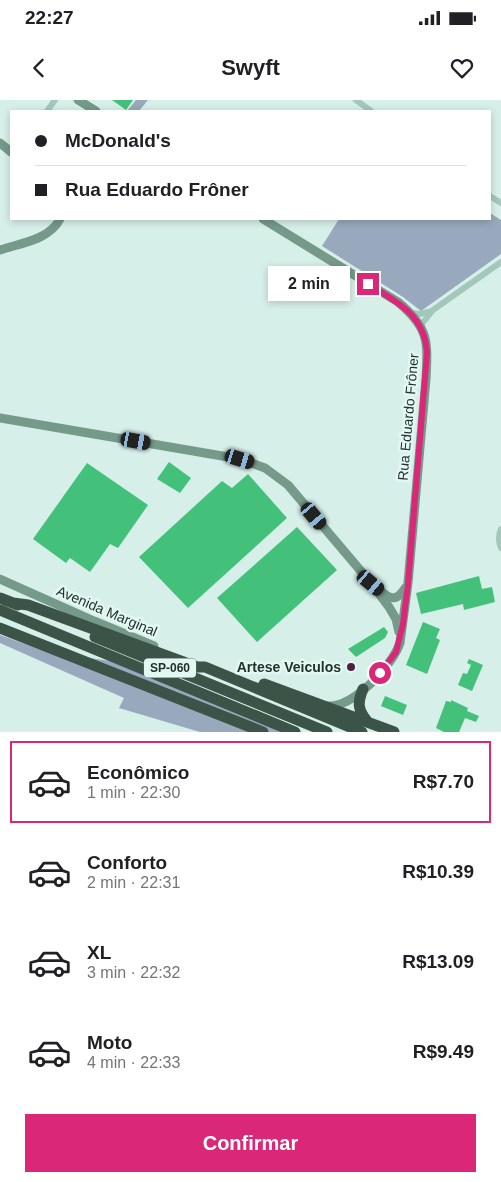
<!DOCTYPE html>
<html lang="pt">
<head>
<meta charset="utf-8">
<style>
  :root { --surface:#fff; --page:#f2f2f2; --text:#202124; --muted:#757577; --line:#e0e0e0; --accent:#db2777 }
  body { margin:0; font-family:Arial,sans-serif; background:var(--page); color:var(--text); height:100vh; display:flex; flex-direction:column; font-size:19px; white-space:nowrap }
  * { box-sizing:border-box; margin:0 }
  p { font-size:16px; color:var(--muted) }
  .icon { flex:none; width:28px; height:28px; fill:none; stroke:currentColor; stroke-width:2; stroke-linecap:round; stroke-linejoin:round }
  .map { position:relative; height:632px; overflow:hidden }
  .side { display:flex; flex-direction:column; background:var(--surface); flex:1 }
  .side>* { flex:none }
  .top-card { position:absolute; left:10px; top:10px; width:481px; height:110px; border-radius:0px; box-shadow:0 2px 8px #0003; display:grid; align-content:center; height:110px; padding:0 25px; background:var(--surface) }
  .end { position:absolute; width:22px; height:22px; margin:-11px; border:6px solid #db2777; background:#fff; box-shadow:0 0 0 2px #fff }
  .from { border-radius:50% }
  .bubble { position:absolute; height:35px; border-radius:0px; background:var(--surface); box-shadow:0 2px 8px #0003; font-size:16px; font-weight:600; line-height:35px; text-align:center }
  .car { position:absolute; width:15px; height:30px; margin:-15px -8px; border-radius:6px; box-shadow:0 0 4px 1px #0007; background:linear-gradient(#222 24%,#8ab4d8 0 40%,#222 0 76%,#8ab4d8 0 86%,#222 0) }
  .top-card b { display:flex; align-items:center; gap:18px; height:48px; font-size:19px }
  .top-card b+b { border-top:1px solid var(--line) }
  .top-card i { width:12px; height:12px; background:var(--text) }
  ul { padding:9px 0 0; list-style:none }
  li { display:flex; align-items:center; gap:15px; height:82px; margin:0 10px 8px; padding:0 15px; border:2px solid transparent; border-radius:0px }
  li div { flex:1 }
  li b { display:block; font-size:19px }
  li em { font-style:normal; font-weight:600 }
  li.on { border-color:var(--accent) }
  li>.icon { width:45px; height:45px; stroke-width:1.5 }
  .button { display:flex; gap:10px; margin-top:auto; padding:10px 25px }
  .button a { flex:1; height:58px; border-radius:0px; background:var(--accent); color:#fff; font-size:20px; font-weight:600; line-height:58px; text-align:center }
  .status { display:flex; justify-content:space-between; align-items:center; height:35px; padding:0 25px; background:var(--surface); direction:ltr }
  .status svg { height:14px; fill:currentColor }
  header { display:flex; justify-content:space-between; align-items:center; height:65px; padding:0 25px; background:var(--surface); font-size:22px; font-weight:600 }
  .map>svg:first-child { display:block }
  .green { fill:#98a9bd }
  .building { fill:#43c17b }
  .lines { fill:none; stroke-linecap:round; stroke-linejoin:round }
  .street { stroke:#a4c7bb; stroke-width:6 }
  .secondary { stroke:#759a8a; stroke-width:9 }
  .highway { stroke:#3c5348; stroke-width:11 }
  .route { stroke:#db2777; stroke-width:6 }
  .poi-dot { fill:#521d43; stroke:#e2f8f2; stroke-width:2 }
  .labels { text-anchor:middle; stroke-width:5; stroke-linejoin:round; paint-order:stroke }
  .shield { fill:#e2f8f2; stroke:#5e6d67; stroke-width:1 }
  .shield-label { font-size:12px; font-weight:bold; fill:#25322c }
  .street-label { font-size:14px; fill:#25322c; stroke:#e2f8f2 }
  .poi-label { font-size:14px; font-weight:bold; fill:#25322c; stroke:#e2f8f2; text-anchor:end }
</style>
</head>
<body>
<div class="status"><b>22:27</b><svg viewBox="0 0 49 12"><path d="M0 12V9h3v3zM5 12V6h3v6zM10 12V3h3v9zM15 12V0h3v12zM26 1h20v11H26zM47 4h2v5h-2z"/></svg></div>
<header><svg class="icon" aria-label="back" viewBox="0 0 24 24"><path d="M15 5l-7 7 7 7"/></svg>Swyft<svg class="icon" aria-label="heart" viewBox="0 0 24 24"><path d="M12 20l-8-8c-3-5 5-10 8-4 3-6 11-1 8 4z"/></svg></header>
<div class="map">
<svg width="501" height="632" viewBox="0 0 501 632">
  <rect width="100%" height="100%" fill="#d7efe9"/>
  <!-- green -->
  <path class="green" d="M136,0H148L139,11H127Z
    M490,113L501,120V154L421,211L403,197L322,146L339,119H490Z
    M0,535L47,552L111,561L285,632H200L119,608L124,598L0,543Z"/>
  <!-- building -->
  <path class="building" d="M112,0H133L126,10Z
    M169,362L191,378L180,393L157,379Z
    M87,363L148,405L118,448L110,444L90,472L70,458L66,463L33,439Z
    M248,374L287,418L188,508L139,457L222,381L232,388Z
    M297,427L337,470L257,542L217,498Z
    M479,476L482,489L492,487L495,502L464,510L463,504L421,514L416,493Z
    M423,522L440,529L436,538L440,540L427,574L406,565Z
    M384,527L388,532L385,538L356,557L348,549Z
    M469,559L483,565L472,591L458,585L463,573L467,574L471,565L467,563Z
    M385,596L407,605L403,615L381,606Z
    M451,600L468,608L467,611L479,616L476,622L465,618L459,632H444L436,628L446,601L451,602Z"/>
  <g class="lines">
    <!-- street -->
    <path class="street" d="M356,0L371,11
      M47,11L55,0
      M490,96L501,103
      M411,213L420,214L432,211
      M421,225L433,210L501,162
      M501,429C498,436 498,441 501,448"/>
    <!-- secondary -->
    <path class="secondary" d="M78,0L96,11
      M0,43L11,52
      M263,119L398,202C429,228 428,241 426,279L408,483L400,543C392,566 354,607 328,606
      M0,150C21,143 49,140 60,119
      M0,318L240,359L265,368L288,385L371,483L389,507L396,519L399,532
      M0,479L94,521L154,546
      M381,491C393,502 398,499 406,487"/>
    <!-- highway -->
    <path class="highway" d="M0,498L18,505
      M13,503L28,505L197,567H205L362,632
      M0,510L295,632
      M0,528L263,632
      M95,537L327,632
      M264,584L394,632
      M363,589C357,603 358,610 367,621"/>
  </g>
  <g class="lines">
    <!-- route -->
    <path class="route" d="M368,184C397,202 425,215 427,253L408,484L403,524L396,552L380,573"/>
  </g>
  <!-- markers -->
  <circle class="poi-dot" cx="351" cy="567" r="5"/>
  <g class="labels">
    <!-- shield labels -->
    <rect class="shield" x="144" y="558.5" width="52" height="19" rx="4"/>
    <g class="shield-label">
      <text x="170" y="572">SP-060</text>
    </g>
    <!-- street labels -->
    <g class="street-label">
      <text transform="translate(408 317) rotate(-85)" y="5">Rua Eduardo Frôner</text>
      <text transform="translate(107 511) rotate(23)" y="5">Avenida Marginal</text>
    </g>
    <!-- poi labels -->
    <g class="poi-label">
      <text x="341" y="572">Artese Veiculos</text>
    </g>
  </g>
</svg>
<i class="end from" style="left:380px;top:573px"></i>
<i class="end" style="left:368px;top:184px"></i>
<div class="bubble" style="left:268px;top:166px;width:82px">2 min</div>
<i class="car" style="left:136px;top:341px;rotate:100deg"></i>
<i class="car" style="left:240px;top:359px;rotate:107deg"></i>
<i class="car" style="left:314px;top:416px;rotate:140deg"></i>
<i class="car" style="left:371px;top:483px;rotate:130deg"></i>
<div class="top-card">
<b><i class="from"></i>McDonald's</b>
<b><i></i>Rua Eduardo Frôner</b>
</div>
</div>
<section class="side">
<ul>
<li class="on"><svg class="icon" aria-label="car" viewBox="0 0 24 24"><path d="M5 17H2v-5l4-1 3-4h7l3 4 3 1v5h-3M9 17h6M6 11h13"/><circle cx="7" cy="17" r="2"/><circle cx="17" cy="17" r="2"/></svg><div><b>Econômico</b><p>1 min · 22:30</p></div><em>R$7.70</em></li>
<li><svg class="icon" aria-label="car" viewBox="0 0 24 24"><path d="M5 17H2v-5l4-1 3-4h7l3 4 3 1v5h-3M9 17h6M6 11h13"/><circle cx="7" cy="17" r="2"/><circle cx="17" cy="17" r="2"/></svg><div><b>Conforto</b><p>2 min · 22:31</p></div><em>R$10.39</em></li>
<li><svg class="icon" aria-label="car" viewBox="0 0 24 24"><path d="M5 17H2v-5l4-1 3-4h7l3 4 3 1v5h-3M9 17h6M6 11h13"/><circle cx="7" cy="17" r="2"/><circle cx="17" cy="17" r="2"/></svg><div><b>XL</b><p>3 min · 22:32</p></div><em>R$13.09</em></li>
<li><svg class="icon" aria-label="car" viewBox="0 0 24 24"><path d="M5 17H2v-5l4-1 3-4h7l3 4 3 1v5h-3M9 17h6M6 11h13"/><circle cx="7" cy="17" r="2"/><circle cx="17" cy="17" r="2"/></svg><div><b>Moto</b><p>4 min · 22:33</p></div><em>R$9.49</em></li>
</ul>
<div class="button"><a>Confirmar</a></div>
</section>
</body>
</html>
